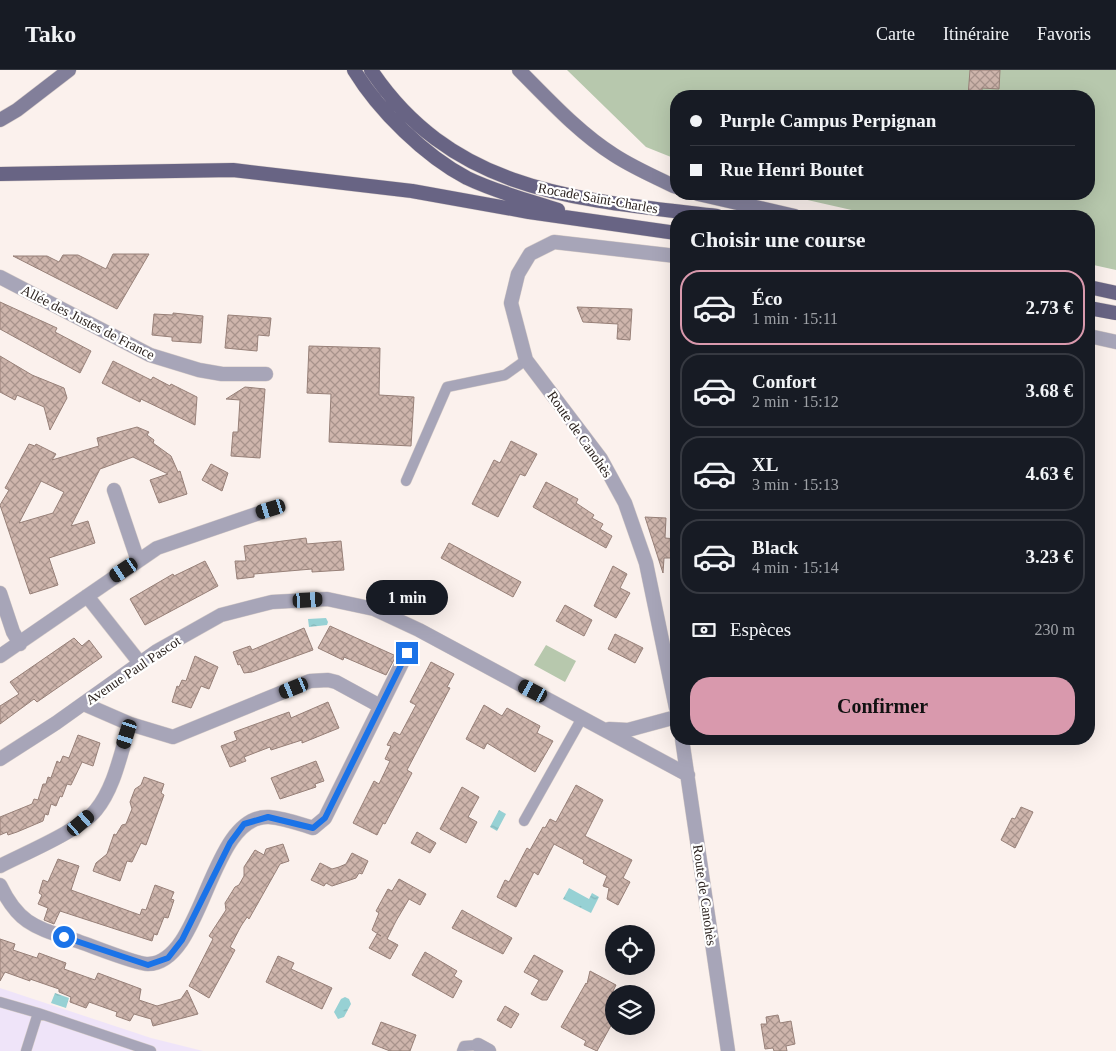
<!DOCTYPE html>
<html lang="fr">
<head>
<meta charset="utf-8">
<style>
  :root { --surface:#171b24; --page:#242831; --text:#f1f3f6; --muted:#9ea1a6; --line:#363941; --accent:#d999ad }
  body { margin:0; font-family:"Times New Roman",serif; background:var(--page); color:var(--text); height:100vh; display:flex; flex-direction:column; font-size:19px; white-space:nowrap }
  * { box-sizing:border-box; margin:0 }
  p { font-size:16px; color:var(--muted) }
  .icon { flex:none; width:28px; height:28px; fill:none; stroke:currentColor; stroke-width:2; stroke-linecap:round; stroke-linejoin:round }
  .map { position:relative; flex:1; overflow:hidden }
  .panel { position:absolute; left:670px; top:140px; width:425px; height:535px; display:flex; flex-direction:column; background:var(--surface); border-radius:20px; box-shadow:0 5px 20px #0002 }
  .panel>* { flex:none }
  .guide { position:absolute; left:670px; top:20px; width:425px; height:110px; border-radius:20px; box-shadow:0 5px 20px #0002; display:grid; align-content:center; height:110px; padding:0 20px; background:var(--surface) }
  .controls { position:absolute; left:605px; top:855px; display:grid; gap:10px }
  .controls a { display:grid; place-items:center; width:50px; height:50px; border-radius:50%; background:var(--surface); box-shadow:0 5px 20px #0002; font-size:25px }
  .end { position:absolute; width:22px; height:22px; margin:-11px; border:6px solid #1a73e8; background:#fff; box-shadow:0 0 0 2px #fff }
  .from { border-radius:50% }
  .bubble { position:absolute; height:35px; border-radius:18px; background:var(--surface); box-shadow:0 5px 20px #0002; font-size:16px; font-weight:700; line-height:35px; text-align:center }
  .car { position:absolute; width:15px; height:30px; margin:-15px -8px; border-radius:6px; box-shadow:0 0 4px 1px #0007; background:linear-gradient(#222 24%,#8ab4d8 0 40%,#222 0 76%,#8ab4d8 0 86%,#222 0) }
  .guide b { display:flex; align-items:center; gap:18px; height:48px; font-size:19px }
  .guide b+b { border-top:1px solid var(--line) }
  .guide i { width:12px; height:12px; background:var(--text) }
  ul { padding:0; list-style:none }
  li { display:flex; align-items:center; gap:15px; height:75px; margin:0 10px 8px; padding:0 10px; border:2px solid var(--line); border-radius:20px }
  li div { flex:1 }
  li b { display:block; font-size:19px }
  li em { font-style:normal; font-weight:700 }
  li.active { border-color:var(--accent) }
  li>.icon { width:45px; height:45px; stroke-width:1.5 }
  h2 { padding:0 20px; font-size:22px; line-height:60px }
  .pay { display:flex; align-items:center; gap:12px; height:55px; padding:0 20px; font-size:19px }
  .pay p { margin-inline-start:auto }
  .action { display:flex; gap:10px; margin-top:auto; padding:10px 20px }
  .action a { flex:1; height:58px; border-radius:20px; background:var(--accent); color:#111; font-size:20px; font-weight:700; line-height:58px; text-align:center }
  header { display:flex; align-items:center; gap:30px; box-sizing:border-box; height:70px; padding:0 25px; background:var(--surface); border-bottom:1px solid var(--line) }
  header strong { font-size:24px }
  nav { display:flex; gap:28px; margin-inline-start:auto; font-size:18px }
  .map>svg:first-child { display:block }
  .education { fill:#efe4f9 }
  .green { fill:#b7c8ad }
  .water { fill:url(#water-ripples) }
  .building { fill:url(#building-cross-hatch); stroke:#978078; fill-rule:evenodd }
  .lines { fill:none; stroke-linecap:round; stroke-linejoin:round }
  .service-casing { stroke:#d6ccc8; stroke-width:11 }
  .minor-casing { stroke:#d6ccc8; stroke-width:15 }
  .secondary-casing { stroke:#d6ccc8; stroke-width:15 }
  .primary-casing { stroke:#d6ccc8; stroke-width:15 }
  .service { stroke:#a7a5b8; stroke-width:10 }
  .minor { stroke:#a7a5b8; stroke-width:14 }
  .secondary { stroke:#827f9a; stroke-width:14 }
  .primary { stroke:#686484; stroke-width:14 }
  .route { stroke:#1a73e8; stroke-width:6 }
  .labels { text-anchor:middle; stroke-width:4.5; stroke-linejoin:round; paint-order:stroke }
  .street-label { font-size:14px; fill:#2d2420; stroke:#fff }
</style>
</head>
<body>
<header>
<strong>Tako</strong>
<nav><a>Carte</a><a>Itinéraire</a><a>Favoris</a></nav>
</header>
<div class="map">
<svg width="1116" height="981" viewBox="0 0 1116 981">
  <defs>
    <pattern id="water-ripples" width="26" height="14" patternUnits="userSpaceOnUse" patternTransform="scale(1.25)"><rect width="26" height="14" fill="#97d1d4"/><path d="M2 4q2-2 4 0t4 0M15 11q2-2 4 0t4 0" fill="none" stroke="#82b3b6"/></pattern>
    <pattern id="building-cross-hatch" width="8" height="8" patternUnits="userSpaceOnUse" patternTransform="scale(1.25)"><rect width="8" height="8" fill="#ceb5ac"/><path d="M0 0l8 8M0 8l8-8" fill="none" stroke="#a8938c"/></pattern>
  </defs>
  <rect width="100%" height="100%" fill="#fbf1ed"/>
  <!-- education -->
  <path class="education" d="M0,918L151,968L203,981H0Z"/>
  <!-- green -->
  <path class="green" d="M567,0H1116V200L1089,194V146H878L781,124H1089V26H676V89L646,77Z
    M546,575L576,591L565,612L534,595Z"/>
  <!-- water -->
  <path class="water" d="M326,548L328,552L327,555L309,557L308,549Z
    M499,740L506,744L497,761L490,757Z
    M569,818L589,829L592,823L599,827L591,843L563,829Z
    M55,923L69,928L66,938L51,933Z
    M345,927L349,929L351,934L344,947L338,949L334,942L341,929Z"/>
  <!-- building -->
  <path class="building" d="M970,0H1000L999,19L982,18V26H968Z
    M113,184H149L117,239L13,186H47L59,192L63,185H78L106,199Z
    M0,232L57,258L55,262L91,281L80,303L0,259Z
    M577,237L632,239L630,270L617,269L618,254L583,252Z
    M173,243L203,246L201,273L172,271V267L152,265L154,244L173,245Z
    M228,245L271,248L269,266L258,265L257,281L225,278Z
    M309,276L380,278L379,325L414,327L411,376L329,372L331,324L307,323Z
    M0,286L32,305L64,318L67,328L50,360L44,337L17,325L15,330L0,322Z
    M113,291L151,310L153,307L170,316L171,314L197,327L195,355L141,329L140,332L102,313Z
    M245,317L265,319L260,388L231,386L233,362H238L240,330L226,329Z
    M137,357L149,362L147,365L154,370L153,373L171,386L178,402L180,401L187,424L159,433L150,410L168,404L133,387L100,399L71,456L88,451L95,473L49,488L58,515L30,524L0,435L9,420L5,418L29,374L35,376L36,374L56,384L52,390L99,376L97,368ZM41,411L64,422L53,443L19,453Z
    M511,371L537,384L525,406L520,404L498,447L472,434L494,390L500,393Z
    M211,394L228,403L222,421L202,410Z
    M546,412L578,429L576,433L594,445L592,448L603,454L600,459L612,466L606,478L533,437Z
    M645,447L666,448L665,468L676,469V488H664L663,503Z
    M306,468L307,474L341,471L344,500L312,502V499L254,504V507L237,509L235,491H246L244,476Z
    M449,473L521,512L513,527L441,488Z
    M205,491L218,516L145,555L130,529L173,504L174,506Z
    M613,496L627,504L620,518L630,523L616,548L594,536Z
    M565,535L592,550L584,566L556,551Z
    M330,556L396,586L386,605L344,587L343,590L318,578Z
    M304,558L313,580L252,602L244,603L240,594L238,595L233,582L250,576L252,580Z
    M615,564L643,578L635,593L608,579Z
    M74,568L82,576L89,570L102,587L37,632L34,629L0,654V636L19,624L10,612Z
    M195,586L218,597L209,619L201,616L191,638L172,632L177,616L179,617L182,610L186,611Z
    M431,592L454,604L447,617L450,618L407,700L412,703L385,754L383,753L377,765L353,753L374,711L379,714L390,691L385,689L391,676L387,675L394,662L400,665L416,635L410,632Z
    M328,632L339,658L302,673V670L271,680L270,677L244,687L246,691L230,697L221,676L237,670L234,662L289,642L291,648Z
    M484,635L502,646L507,638L540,656L537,663L553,671L535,702L487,673L484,679L466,669Z
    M78,665L100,673L93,696L82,692L71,715L67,714L62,727L60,726L56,736L51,734L48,745L45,744L43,751L17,762L8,765L7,762L0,765V747L32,734L34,729L38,730L43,714H46L48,707L51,708L57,691L60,693L63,686L69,688Z
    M316,691L324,711L315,714L316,717L280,729L271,708Z
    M144,707L164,714L161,723L164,725L146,775L141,773L132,792L127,791L120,811L93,801L96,793L107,784L114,764L116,765L122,755L126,754L132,739L130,732L135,719L141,715Z
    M576,715L603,730L585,766L632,790L623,808L630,812L618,835L607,829L609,818L603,816L607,806L583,793L584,790L554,774L538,805L534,802L516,837L497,827L505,810L509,812L527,778L530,780L543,757L545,758L550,749L556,752Z
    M462,717L479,727L468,747L477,752L466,773L440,759Z
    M1021,737L1033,742L1015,778L1001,770L1012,748L1015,749Z
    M417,762L436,773L430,783L411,773Z
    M283,774L289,791L280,794L249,849L247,847L241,856L230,877L235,880L209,928L189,916L213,869L209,866L226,840L225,833L235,817L239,815L244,806V797L255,780L264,785L266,779Z
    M352,783L368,791L362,804L359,803L356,808L332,816L326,813L324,816L311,810L320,793L332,799L339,797L346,794Z
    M58,789L79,796L71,820L140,845L142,839L146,840L155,815L174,822L171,829L174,830L168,848L164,847L157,865L154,864L152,871L60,841L54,854L44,850L48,838L38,834L42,825L39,823L43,810L48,812Z
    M399,809L426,824L420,835L409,829L396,851L387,869L398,875L390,889L369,878L377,864L381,866L372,860L379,843L376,841L388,819L392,821Z
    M462,840L512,868L503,884L452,858Z
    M0,869L15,874L13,880L37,888L39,883L66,893L64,899L95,910L98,903L141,919L139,930L157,936L181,929L187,920L198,944L153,956L151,949L134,944L130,951L116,946L117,942L89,932L86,938L70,932L71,927L59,922V919L30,909V911L5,902L0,911Z
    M425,882L457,901L454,906L462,911L453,928L412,905Z
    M534,885L563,901L547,930H542L531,924L539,910L524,902Z
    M278,886L294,893L291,899L332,918L322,939L266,912Z
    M590,901L616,915L613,921L614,950L597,981L584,975L586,971L561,957L586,913L587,914Z
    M505,936L519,944L511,958L497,950Z
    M778,945L780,953L791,951L795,974L786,976L787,981H774L773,978L765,979L761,954H767L766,947Z
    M381,952L416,965L410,981H390L372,974Z"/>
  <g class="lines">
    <defs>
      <path id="service" d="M406,411L447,317L505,305L526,290
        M524,751L582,648
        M0,932L38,943L151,981
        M26,981L38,943
        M462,981L464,976L478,975"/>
      <path id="minor" d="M676,186L554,172L530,184L518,204L511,233L526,290L601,389L625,433L646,493L676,638
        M0,207L150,285L199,300L222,304H266
        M1089,266L1116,272
        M114,420L138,491
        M0,523L13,562L20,574
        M87,526L140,593
        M0,586L157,478L271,439
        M130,654L173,667L310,611L328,610L336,612L380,636
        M609,659L628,660L676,647
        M682,669L728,981
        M0,689L56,653L157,581L221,545L272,532L327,529L374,539L419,560L688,705
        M0,796C25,783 79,761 96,740C115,717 121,681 130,654L84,634
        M0,815C20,857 39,858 80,872C92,876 139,895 148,894C204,893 209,744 269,747C284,748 300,754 313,758L325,748L407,583
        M478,975L489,981"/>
      <path id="secondary" d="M519,0C548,29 579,63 614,85C634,98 655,107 676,117
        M0,50L17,40L69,0
        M698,124L795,146"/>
      <path id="primary" d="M354,0C379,41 425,86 467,108C496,122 527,130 558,140
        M371,0C454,124 582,130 717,146
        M0,104L233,100L412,121L529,142L676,163
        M1089,217L1116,223
        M1089,238L1116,243"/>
    </defs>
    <!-- service casing -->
    <use href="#service" class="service-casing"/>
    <!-- minor casing -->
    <use href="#minor" class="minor-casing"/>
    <!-- secondary casing -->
    <use href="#secondary" class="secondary-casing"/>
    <!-- primary casing -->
    <use href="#primary" class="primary-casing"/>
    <!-- service -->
    <use href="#service" class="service"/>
    <!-- minor -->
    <use href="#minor" class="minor"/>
    <!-- secondary -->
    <use href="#secondary" class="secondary"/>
    <!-- primary -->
    <use href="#primary" class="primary"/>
  </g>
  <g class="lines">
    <!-- route -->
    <path class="route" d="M64,867L148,895L168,888L182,870L230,773L244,754L268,747L313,758L325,748L407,583"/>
  </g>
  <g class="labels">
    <!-- street labels -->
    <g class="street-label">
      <text transform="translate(598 128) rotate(10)" y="5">Rocade Saint-Charles</text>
      <text transform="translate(88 252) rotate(27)" y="5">Allée des Justes de France</text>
      <text transform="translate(580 364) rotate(55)" y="5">Route de Canohès</text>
      <text transform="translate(133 600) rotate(-34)" y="5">Avenue Paul Pascot</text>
      <text transform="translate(705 825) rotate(82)" y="5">Route de Canohès</text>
    </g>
  </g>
</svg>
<div class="controls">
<a><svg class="icon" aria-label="locate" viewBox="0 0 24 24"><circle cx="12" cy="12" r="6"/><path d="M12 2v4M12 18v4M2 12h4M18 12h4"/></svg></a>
<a><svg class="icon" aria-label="layers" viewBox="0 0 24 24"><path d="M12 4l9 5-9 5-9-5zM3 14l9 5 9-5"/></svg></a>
</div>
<i class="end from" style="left:64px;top:867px"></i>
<i class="end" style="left:407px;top:583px"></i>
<div class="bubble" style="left:366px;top:510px;width:82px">1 min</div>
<i class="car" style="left:271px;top:439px;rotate:253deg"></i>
<i class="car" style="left:124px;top:500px;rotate:236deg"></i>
<i class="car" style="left:308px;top:530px;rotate:87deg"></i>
<i class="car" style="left:294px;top:618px;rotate:248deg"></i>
<i class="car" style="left:533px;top:621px;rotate:298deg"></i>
<i class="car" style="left:127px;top:664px;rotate:198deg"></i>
<i class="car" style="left:81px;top:753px;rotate:49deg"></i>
<div class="guide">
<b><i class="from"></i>Purple Campus Perpignan</b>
<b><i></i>Rue Henri Boutet</b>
</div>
<section class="panel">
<h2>Choisir une course</h2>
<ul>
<li class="active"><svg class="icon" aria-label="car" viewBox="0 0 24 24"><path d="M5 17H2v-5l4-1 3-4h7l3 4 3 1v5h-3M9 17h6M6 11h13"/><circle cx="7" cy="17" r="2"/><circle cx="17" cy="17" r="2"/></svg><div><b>Éco</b><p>1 min · 15:11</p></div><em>2.73 €</em></li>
<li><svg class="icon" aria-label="car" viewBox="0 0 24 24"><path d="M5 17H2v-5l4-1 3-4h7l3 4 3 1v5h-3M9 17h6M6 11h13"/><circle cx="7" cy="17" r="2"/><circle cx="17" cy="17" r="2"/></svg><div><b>Confort</b><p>2 min · 15:12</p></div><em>3.68 €</em></li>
<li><svg class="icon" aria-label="car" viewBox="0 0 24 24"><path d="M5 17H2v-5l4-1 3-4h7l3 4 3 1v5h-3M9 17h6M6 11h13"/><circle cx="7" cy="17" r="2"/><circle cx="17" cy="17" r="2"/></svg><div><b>XL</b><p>3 min · 15:13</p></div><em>4.63 €</em></li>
<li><svg class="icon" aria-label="car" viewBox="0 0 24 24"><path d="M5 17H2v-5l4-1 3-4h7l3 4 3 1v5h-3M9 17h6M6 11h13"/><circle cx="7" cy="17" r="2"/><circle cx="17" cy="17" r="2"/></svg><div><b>Black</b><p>4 min · 15:14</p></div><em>3.23 €</em></li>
</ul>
<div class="pay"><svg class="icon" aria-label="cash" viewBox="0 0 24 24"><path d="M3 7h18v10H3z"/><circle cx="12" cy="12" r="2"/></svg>Espèces<p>230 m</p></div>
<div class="action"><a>Confirmer</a></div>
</section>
</div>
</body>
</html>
